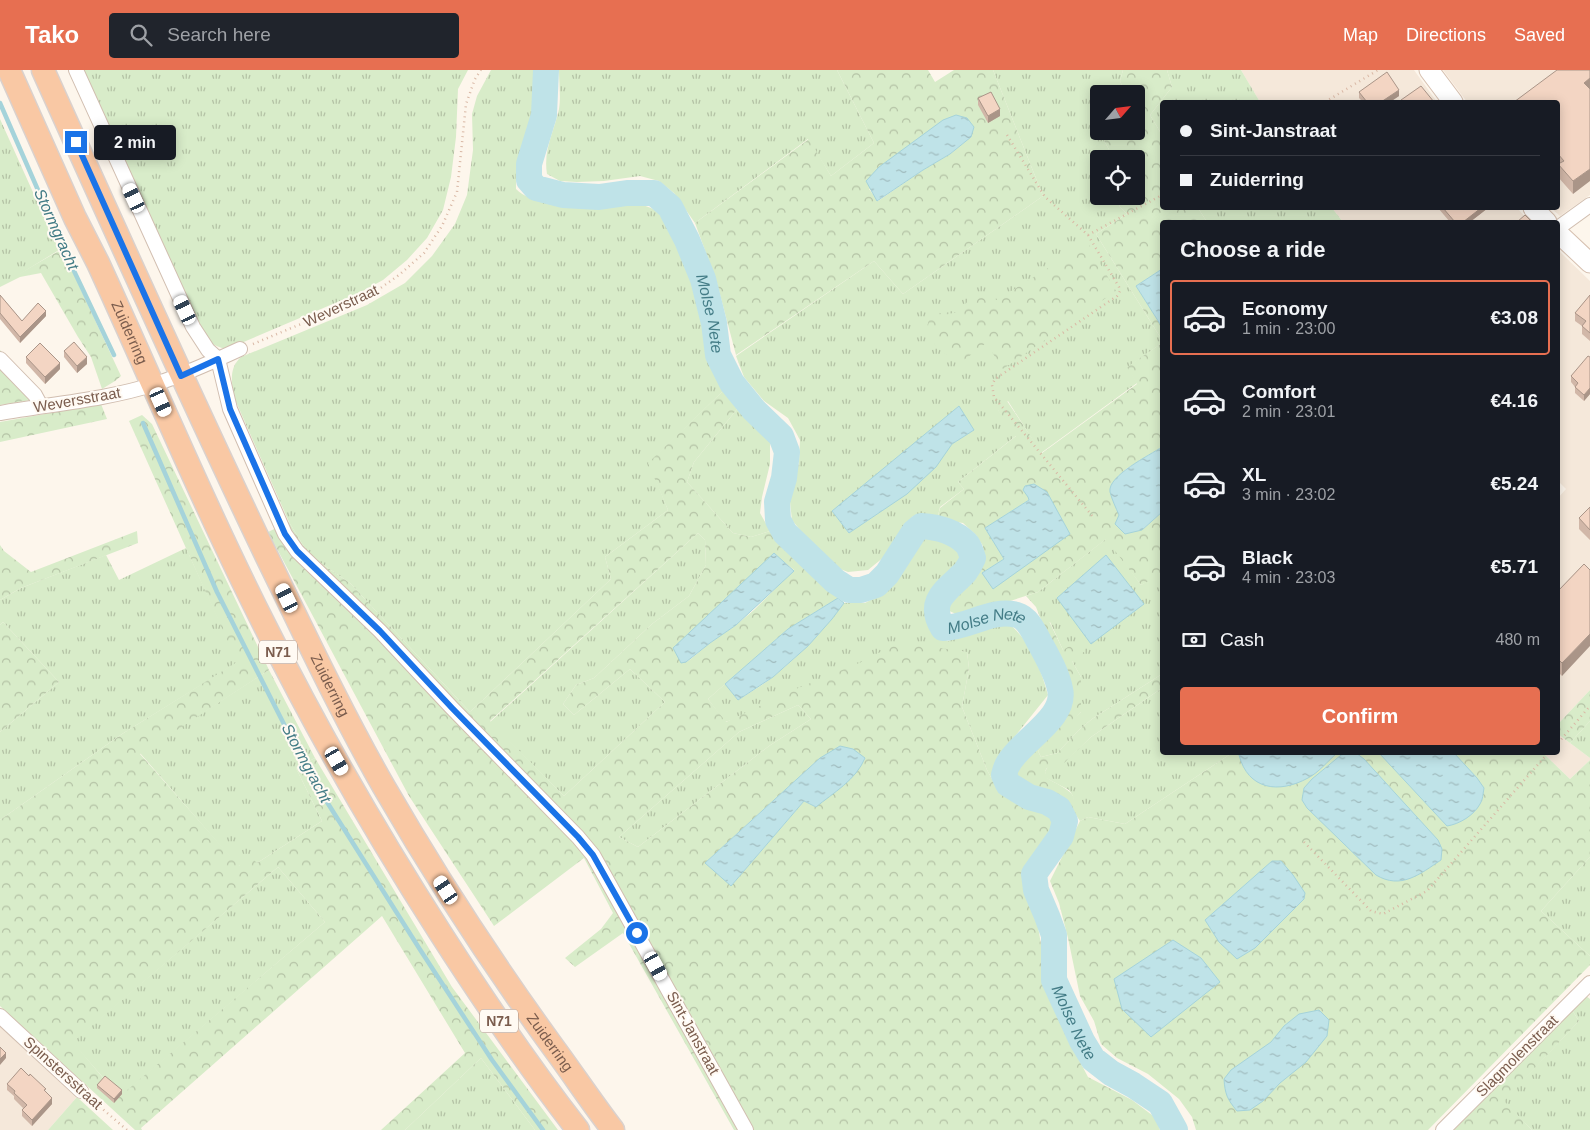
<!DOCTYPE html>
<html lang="en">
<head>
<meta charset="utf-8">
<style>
  :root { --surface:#171b24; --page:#20242c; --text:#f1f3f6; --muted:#9ea1a6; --line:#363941; --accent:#e76f51 }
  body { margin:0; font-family:Arial,sans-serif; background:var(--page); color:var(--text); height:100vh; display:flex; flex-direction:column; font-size:19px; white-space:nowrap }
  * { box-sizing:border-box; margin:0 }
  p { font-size:16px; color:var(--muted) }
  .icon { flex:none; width:28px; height:28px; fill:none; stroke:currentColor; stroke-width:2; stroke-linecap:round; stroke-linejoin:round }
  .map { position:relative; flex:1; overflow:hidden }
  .panel { position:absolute; left:1160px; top:150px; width:400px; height:535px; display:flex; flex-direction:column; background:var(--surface); border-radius:5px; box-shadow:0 2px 12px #0003 }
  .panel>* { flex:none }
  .banner { position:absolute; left:1160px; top:30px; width:400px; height:110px; border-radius:5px; box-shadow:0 2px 12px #0003; display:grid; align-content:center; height:110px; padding:0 20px; background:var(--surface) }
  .needle { width:32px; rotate:62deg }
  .controls { position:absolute; left:1090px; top:15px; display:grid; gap:10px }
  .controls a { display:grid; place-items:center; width:55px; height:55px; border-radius:5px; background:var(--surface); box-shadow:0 2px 12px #0003; font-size:25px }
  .end { position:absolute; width:22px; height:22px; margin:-11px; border:6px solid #1a73e8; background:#fff; box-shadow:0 0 0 2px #fff }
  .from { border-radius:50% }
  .bubble { position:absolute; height:35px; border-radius:5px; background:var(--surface); box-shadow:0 2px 12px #0003; font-size:16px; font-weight:600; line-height:35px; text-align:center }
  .car { position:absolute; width:15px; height:30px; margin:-15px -8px; border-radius:6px; box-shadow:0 0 4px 1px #0007; background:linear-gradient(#fff 24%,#345 0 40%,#fff 0 76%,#345 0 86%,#fff 0) }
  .banner b { display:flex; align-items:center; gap:18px; height:48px; font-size:19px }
  .banner b+b { border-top:1px solid var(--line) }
  .banner i { width:12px; height:12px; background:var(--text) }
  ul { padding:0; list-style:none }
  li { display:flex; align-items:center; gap:15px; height:75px; margin:0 10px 8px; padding:0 10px; border:2px solid transparent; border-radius:5px }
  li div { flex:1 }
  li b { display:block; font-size:19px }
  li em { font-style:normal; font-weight:600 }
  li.active { border-color:var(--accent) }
  li>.icon { width:45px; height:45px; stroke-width:1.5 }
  h2 { padding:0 20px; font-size:22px; line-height:60px }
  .pay { display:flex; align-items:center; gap:12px; height:55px; padding:0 20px; font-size:19px }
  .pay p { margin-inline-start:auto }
  .button { display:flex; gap:10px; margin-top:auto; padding:10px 20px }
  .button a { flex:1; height:58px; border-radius:5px; background:var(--accent); color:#fff; font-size:20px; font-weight:600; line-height:58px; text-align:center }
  header { display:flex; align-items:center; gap:30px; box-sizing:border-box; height:70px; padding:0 25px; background:var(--accent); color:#fff }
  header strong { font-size:24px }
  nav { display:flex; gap:28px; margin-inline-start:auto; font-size:18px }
  .search { width:350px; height:45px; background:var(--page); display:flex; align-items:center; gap:12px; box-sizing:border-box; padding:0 18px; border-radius:5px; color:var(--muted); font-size:19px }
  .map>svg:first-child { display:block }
  .residential { fill:#f5e8da }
  .grass { fill:url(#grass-tufts); fill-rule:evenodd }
  .forest { fill:url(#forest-crowns); fill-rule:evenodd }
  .water { fill:url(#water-ripples); stroke:#a5d3da }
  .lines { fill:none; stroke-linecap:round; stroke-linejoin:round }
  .stream { stroke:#a5d3da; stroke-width:4.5 }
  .river { stroke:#bfe3e8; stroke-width:26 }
  .minor-casing { stroke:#d1beb0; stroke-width:16 }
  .secondary-casing { stroke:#d6c0b0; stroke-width:21 }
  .trunk-casing { stroke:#dad1cd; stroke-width:25 }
  .path { stroke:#d9b8a5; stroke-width:2.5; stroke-dasharray:1 4; stroke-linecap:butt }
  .minor { stroke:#fff; stroke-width:14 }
  .secondary { stroke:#fff; stroke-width:19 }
  .trunk { stroke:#f9c8a4; stroke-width:22 }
  .wall { fill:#d1b7a8 }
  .shaded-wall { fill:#aa9588 }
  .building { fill:#f3d5c3; stroke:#aa9588 }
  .route { stroke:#1a73e8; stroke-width:6 }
  .labels { text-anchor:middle; stroke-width:4; stroke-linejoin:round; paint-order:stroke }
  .shield { fill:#fffaf3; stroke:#a28b7f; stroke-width:1 }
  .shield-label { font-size:14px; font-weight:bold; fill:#7a5c4d }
  .street-label { font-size:15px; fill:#7a5c4d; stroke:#fffaf3 }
  .water-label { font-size:16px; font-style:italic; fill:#437c86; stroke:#fffaf3 }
</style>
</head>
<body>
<header>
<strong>Tako</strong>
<div class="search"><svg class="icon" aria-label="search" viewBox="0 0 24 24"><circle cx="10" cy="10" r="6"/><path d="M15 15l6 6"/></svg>Search here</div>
<nav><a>Map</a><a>Directions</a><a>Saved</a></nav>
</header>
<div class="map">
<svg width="1590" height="1060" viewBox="0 0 1590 1060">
  <defs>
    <pattern id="grass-tufts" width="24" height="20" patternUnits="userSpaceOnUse" patternTransform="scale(1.25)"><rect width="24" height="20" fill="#d8ecc9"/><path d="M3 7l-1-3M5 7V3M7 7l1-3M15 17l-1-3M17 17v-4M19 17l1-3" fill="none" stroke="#b4c2a5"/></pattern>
    <pattern id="forest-crowns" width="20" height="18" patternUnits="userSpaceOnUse" patternTransform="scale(1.25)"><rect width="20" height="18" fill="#d8ecc9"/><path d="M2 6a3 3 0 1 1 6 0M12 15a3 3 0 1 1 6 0" fill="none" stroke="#b4c2a5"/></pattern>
    <pattern id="water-ripples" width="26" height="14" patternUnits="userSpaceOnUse" patternTransform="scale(1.25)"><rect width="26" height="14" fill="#bfe3e8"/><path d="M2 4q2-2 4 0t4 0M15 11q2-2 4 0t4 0" fill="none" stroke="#a0bbbe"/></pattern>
  </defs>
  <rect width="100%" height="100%" fill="#fdf6ec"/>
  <!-- residential -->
  <path class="residential" d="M1241,0H1414L1437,32H1260Z
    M1443,0H1590V125L1560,146L1551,138H1558V32H1467Z
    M1332,138H1517L1530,152H1343Z
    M1558,180L1590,211V620L1558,654V428L1566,419L1558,411Z
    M1558,664L1590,688V690L1570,709L1543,683L1558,682Z
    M0,954L77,1027L48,1060H0Z"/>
  <!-- grass -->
  <path class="grass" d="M83,0H468L458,19L456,67L451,107L443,140L427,168L407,190L383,210L361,222L227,279C213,277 207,270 199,259Z
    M491,0H536L534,36L528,58L520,81L516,101V119C524,127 533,129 543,131C555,134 566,135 577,136C602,137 644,125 662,146C680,169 696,215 701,244C703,253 702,262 704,271C708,288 717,304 724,320L649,393L668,440L605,487L611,509L470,642L350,513L309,485L289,452L233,325C232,310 229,298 241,287L367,235L405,213L432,186L455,154L467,125L473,80L472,44L477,26Z
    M559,0H837L874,73L831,106L808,69L695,153L674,123L659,111L640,106L604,111L577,112L560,111L547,104C543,80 554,62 559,39C561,27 559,12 559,0Z
    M993,0H1123L1120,11L1126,24H1099V61L1114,89H1099V126H1131L1119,136L1127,144L1096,164L1162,270V273L1128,297L1137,313L1041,383L1008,331L998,340L1017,365L958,412L964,419L940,437L938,446H913L899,463L884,487L868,500L848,502L830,495L809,471L792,450L790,432L799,393L800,370L788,348L764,331L744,307L736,286L874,191L903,224L1043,126ZM974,360L952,374L907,423L849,463L832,441Z
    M1167,0H1241L1260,32H1162V65L1150,45L1172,17Z
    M0,49L59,180L20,204V207L0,217Z
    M1198,138H1332L1343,152H1207Z
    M738,338L759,355L770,371V394L762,427L760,443L770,461L751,467L733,463L687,412L694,392Z
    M698,463L705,470L706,495L689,526L652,554L594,608L576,615L563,634L574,645L630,599L665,632L564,726L490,652Z
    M930,465C937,468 954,473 958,477C970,491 939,510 932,520C930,523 930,530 929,535C925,555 930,563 948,571L989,556L1008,553C1030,570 1041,599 1048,625L1000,685L993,711L987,700L962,637L969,598L967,582L953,581L725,652L708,629L725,614L738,630C750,622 763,615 774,606C800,585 824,560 844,533H865L886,522L920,472Z
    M1107,468L1141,515L1162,502V604L1092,649L1080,659L1057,683L1041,687L1038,681L1081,642V607L1072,591L1063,580L1050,552L1043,555L1036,537L1026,526L1038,522Z
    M186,478L238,592L122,664L0,750V662L59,612L3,552L0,555V530L21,518L106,485L119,510Z
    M269,600L315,688L296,698L322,751L257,793L238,796L140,683Z
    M1162,618V682L1232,683L1125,754L1088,747L1080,751L1074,742L1073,726L1069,720L1046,708L1045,701L1048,697L1062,694L1091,667Z
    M798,635L811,649L769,676L638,777L619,767L739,662Z
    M1590,651V688L1570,673Z
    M1590,787V886L1541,841Z
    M278,797L325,852L120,1027L72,972Z
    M1586,926L1590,929V1060H1532L1503,1031L1579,951L1572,940Z
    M481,988L535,1060H405Z"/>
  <!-- forest -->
  <path class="forest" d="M837,0H928L935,12L954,0H993L1043,126L903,224L874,191L736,285L717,213L695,153L809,69L831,106L874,73ZM971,67L950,84L923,100L878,131L869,119Z
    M1123,0H1167L1172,17L1150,45L1162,65V138H1198L1207,152H1162V199L1136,216L1162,257V270L1096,164L1127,144L1119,136L1131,126H1136V89H1114L1099,61H1136V24H1126L1120,11Z
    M1088,173L1116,221L1003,299L986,273L963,291C941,284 938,280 926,261L929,249L933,242C942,243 955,246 962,239C969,231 968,226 979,222L997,230Z
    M62,179L121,306L115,311L102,319L91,287L78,267L41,203L20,207L19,204Z
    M1162,273V377L1126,399L1120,405L1116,436L1119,445L1142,460L1162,442V504L1141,515L1106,469L1038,522L982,540L956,544L947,540L948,529L976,501L983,486V476L976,465L963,453L950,451L938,446L940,438L964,419L958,412L1016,366L997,339L1007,331L1042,383L1137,314L1127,297ZM1028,427L1070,464L982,503L1004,489L986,458L1029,430Z
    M0,280L43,328L0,335Z
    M724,320L738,338L694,392L687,412L733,463L751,467L770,461L838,528L788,559L708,629L726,652L791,621L859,593L900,572L967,582L969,598L962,637L987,700L993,711L1011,728L1036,741L1048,743L1054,752L1046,769L1023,807V817L1037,851L1042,880L1046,915L1067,967L1088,1007L1132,1030L1156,1048L1160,1060H734L623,863L575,897L565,888L601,859L613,843L584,788L494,856L409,726L268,462L289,452L309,485L350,513L470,642L611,509L605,487L668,440L648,393ZM698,463L705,470L706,495L689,526L652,554L594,608L576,615L563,634L574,645L630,599L665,632L564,726L490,651ZM774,484L794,500L754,540L736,555L710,573L687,592ZM798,635L811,649L769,676L638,777L619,767L739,662ZM820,688L816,737L804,731L731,816L706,792Z
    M101,334L107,349L0,372V352Z
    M142,345L152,354L269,600L140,684L239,796L251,787L257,793L322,751L296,698L315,688L452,917L558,1060H535L481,988L405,1060H381L465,983L382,846L141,1058L142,1060H135L0,936V750L122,664L237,592L129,351ZM278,797L325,852L119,1027L73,972Z
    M137,461L138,473L21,518L0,530V475L4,481L31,502Z
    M1049,551L1063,580L1080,570L1085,581L1072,591L1081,607V642L1062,662L1038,681L1041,687L1057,683L1080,659L1092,649L1162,604V618L1091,667L1062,695L1047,698L1045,701L1047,708C1053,712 1071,720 1073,726C1075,730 1074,738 1074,742L1052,729L1027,717L1012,702L1014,695C1035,677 1074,649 1071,618C1070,600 1052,571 1043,555Z
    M3,552L59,612L0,662V555Z
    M1590,620V651L1570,673L1558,664V654Z
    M1232,683H1543L1570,709L1590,690V787L1541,841L1590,886V895L1428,1060H1196L1192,1047L1179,1029L1148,1004L1117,988L1101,974L1094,951L1080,926L1068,868L1059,833L1050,811L1080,751L1088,747L1125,754Z
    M1572,940L1579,951L1504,1031L1532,1060H1454Z
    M77,1027L113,1060H48Z"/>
  <!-- water -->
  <path class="water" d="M956,45L967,48L974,57L971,67L950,84L923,100L877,131L866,111L879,97L943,50Z
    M1162,199V257L1136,216Z
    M959,336L974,360L952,374L936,397L907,424L849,463L832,441Z
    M1162,377V442L1142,460L1125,464L1115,454L1119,445C1116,438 1112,430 1110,422C1107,406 1150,385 1162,377Z
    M1034,414L1047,422L1070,464L993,519L982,503L1004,489L985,458L1029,430L1028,427L1023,420L1025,416Z
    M774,483L794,501L736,555L710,573L686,592L681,593L673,578Z
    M1106,485L1144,534L1091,574L1057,528Z
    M838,528L844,533L832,549L808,576L773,607L738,630L725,614L788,559Z
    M840,676L853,679L865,688C856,710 833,723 816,737L804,731L731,816L705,793L820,688Z
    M1241,682H1337V683C1328,691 1318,703 1308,708C1279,724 1248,720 1239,685Z
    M1350,683H1356L1364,689L1438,770L1442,779L1441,790C1420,804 1401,820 1376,805L1307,738L1302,730L1304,718L1312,709L1341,685Z
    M1379,683H1454L1477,708L1484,718C1483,723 1483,730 1480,734C1474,745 1460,754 1447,756Z
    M1272,791H1281L1293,805L1305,823L1304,829L1255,878L1237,889L1219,872L1205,850Z
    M1173,870L1201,888L1220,912L1151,967L1122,939L1114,909Z
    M1319,940L1329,950L1327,966L1306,992L1280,1013L1263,1031L1250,1040L1237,1041C1227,1029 1225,1024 1224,1009L1231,1000L1271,972L1284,956L1299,944Z"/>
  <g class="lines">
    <!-- stream -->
    <path class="stream" d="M0,33L65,182L114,285
      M143,353L217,522L290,666L327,732L419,878L492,990L543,1060"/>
    <!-- river -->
    <path class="river" id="s1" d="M546,0L544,45L529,94V110L536,118L563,125L599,127L627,123H654L670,137L687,170L703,209L714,253L718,285L732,313L754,340L781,366L787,382L784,408L777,432L778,450L785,463L835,511L849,520H861L876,515L887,504L914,462L921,456C937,457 955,462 966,473C970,477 971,483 973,488C971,493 968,498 965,502C948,520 926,530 943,558C968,558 992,538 1017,545C1029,548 1036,567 1042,577C1049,590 1057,604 1060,619C1067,648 1021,670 1008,694C1006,697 1005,701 1004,705L1008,714L1029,727L1047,732L1059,739L1065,751L1061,766L1034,804L1036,820L1047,846L1054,865V910L1082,971L1093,989L1111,1003L1133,1015L1160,1033L1175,1060"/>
    <defs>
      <path id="minor" d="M76,0L193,257L208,280L218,289L230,339L285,464L297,481L380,561L452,638L578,767L593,785L746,1060
        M1558,158L1590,135
        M0,289L35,325L41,336
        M0,343C51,334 105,330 155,314C184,305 212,292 240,279
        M0,946L81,1021
        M1443,1060L1590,913"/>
      <path id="secondary" d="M1429,0L1453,32
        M1533,138L1547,152
        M1558,163L1590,193"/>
      <g id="trunk">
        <path id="s2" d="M9,0L75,148L98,193C154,315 206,440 267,560C319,664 378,766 441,864C484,931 529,997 578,1060"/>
        <path id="s3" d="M43,0C116,162 189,325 266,485C304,563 341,642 384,717C436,807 492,893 553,977C573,1004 592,1033 613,1060"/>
      </g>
    </defs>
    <!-- minor casing -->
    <use href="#minor" class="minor-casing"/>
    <!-- secondary casing -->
    <use href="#secondary" class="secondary-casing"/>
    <!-- trunk casing -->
    <use href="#trunk" class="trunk-casing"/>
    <!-- path -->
    <path class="path" d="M1325,32L1378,0
      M1007,65L1045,127L1088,165L1162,125
      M1088,165L1119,217L1120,221L1117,226L995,309L992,315L994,327L1094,448
      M253,274L349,234L375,222L399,205L424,183L442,156L457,122L466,34L475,9L481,0
      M1558,673L1590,636
      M1304,772L1371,841L1383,844L1427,821L1549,682
      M92,1030L127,1060"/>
    <!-- minor -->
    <use href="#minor" class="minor"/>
    <!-- secondary -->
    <use href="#secondary" class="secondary"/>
    <!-- trunk -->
    <use href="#trunk" class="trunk"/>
  </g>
  <!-- wall -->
  <path class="wall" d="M1590,0L1573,124L1558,107V32Z
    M1359,22L1399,26L1390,32H1363L1359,28Z
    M978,28L1000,46L988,53L978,35Z
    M1438,138H1488L1470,152H1450Z
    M0,225L22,251L46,246L20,273L0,249Z
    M1590,225V271L1582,264V256L1575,251V243Z
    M64,281L87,294L77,303L64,287Z
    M26,287L60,299L45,314L26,293Z
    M1590,287V324L1584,331L1575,323V317L1571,312V306Z
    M1590,437V470L1579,459V448Z
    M1584,494L1562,606L1558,602V521Z
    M7,1014L46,1022L52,1034L32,1056L22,1046V1040L23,1038L14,1029V1026L7,1020Z
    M97,1015L122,1024L114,1033L97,1018Z"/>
  <!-- shaded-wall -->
  <path class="shaded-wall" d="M1590,8V20L1584,13Z
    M1399,20V26L1390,32H1381Z
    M1000,39V46L988,53V46Z
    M1590,99V111L1573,124V111Z
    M1481,138H1488L1470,152H1463Z
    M46,241V246L20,273V267Z
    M87,287V294L77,303V296Z
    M60,293V299L45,314V307Z
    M1590,318V324L1584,331V325Z
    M1590,564V576L1562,606V593Z
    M6,983V988L0,995V989Z
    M122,1020V1024L114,1033V1029Z
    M52,1028V1034L32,1056V1050Z"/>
  <!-- building -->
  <path class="building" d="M1557,0H1590V8L1584,13L1590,19V99L1573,111L1558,94L1564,91L1558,84V32H1514Z
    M1387,2L1399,20L1381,32H1367L1359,22Z
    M1421,16L1434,32H1403L1401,30Z
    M991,22L1000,39L988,46L978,28Z
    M1443,138H1481L1463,152H1455Z
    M1525,145L1532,152H1517Z
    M0,225L22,251L38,233L46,241L20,267L0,243Z
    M1590,225V263L1582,256L1586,251L1575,243Z
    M74,272L87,287L77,296L64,281Z
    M40,273L60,293L45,307L26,287Z
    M1588,286L1590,287V318L1584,325L1575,317L1578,313L1571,306Z
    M1590,437V460L1579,448Z
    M1584,494L1590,500V564L1562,593L1558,589V521Z
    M0,977L6,983L0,989Z
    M21,998L29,1006L30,1004L46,1019L44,1020L52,1028L32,1050L22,1040L27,1035L14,1023L15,1021L7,1014Z
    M105,1006L122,1020L114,1029L97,1015Z"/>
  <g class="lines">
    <!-- route -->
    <path class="route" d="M76,72L181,306L218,289L230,339L285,464L297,481L380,561L452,638L578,767L593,785L637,863"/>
  </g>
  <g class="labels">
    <!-- shield labels -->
    <g class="shield">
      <rect x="259" y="570.5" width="38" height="23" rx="4"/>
      <rect x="480" y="939.5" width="38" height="23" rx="4"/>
    </g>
    <g class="shield-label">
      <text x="278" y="587">N71</text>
      <text x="499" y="956">N71</text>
    </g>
    <!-- street labels -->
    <g class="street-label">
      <text transform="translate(341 236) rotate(-25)" y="5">Weverstraat</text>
      <text dy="5" stroke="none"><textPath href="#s2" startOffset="289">Zuiderring</textPath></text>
      <text transform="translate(77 330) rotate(-10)" y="5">Weversstraat</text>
      <text dy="5" stroke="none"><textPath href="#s3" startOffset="679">Zuiderring</textPath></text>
      <text transform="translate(693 963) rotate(61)" y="5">Sint-Janstraat</text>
      <text dy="5" stroke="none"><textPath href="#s3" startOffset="1099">Zuiderring</textPath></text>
      <text transform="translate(1517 986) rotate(-45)" y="5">Slagmolenstraat</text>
      <text transform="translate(63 1003) rotate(42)" y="5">Spinstersstraat</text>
    </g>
    <!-- water labels -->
    <g class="water-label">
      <text transform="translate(57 159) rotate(66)" y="6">Stormgracht</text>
      <text dy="6" stroke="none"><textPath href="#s1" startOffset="378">Molse Nete</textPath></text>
      <text dy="6" stroke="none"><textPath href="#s1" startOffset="1008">Molse Nete</textPath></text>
      <text transform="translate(307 693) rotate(62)" y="6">Stormgracht</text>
      <text dy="6" stroke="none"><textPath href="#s1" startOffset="1532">Molse Nete</textPath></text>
    </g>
  </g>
</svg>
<div class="controls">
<a><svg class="needle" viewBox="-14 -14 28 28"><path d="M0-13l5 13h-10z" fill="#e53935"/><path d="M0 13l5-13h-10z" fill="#9ea1a6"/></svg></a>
<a><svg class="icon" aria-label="locate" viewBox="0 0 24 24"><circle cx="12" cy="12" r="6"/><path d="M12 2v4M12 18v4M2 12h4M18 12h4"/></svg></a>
</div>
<i class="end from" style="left:637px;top:863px"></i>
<i class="end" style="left:76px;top:72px"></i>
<div class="bubble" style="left:94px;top:55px;width:82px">2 min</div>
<i class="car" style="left:134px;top:128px;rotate:335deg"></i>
<i class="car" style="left:185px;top:240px;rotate:335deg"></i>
<i class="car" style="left:161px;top:332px;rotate:156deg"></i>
<i class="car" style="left:287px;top:528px;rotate:334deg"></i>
<i class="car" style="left:337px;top:691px;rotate:150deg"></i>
<i class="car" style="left:446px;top:820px;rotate:327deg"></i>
<i class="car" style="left:656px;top:896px;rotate:151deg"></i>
<div class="banner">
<b><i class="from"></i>Sint-Janstraat</b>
<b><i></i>Zuiderring</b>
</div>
<section class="panel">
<h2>Choose a ride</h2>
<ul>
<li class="active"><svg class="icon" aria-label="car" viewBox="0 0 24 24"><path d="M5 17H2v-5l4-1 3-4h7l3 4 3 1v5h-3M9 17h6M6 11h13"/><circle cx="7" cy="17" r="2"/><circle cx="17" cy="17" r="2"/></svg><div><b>Economy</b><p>1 min · 23:00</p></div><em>€3.08</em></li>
<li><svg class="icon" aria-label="car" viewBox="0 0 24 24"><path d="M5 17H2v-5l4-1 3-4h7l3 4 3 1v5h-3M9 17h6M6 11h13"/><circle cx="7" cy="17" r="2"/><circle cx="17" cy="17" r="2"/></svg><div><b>Comfort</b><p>2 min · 23:01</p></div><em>€4.16</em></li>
<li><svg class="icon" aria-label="car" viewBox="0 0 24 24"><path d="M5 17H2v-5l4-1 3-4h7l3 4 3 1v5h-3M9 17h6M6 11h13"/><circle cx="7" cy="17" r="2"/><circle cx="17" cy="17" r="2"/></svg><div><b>XL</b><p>3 min · 23:02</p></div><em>€5.24</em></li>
<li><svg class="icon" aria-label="car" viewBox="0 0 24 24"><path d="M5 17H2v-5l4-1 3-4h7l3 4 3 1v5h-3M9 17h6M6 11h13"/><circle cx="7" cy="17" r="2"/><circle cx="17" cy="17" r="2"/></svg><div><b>Black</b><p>4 min · 23:03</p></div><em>€5.71</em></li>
</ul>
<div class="pay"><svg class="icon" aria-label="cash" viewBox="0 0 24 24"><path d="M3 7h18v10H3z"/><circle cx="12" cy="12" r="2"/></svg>Cash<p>480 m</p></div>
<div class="button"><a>Confirm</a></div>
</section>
</div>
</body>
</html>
